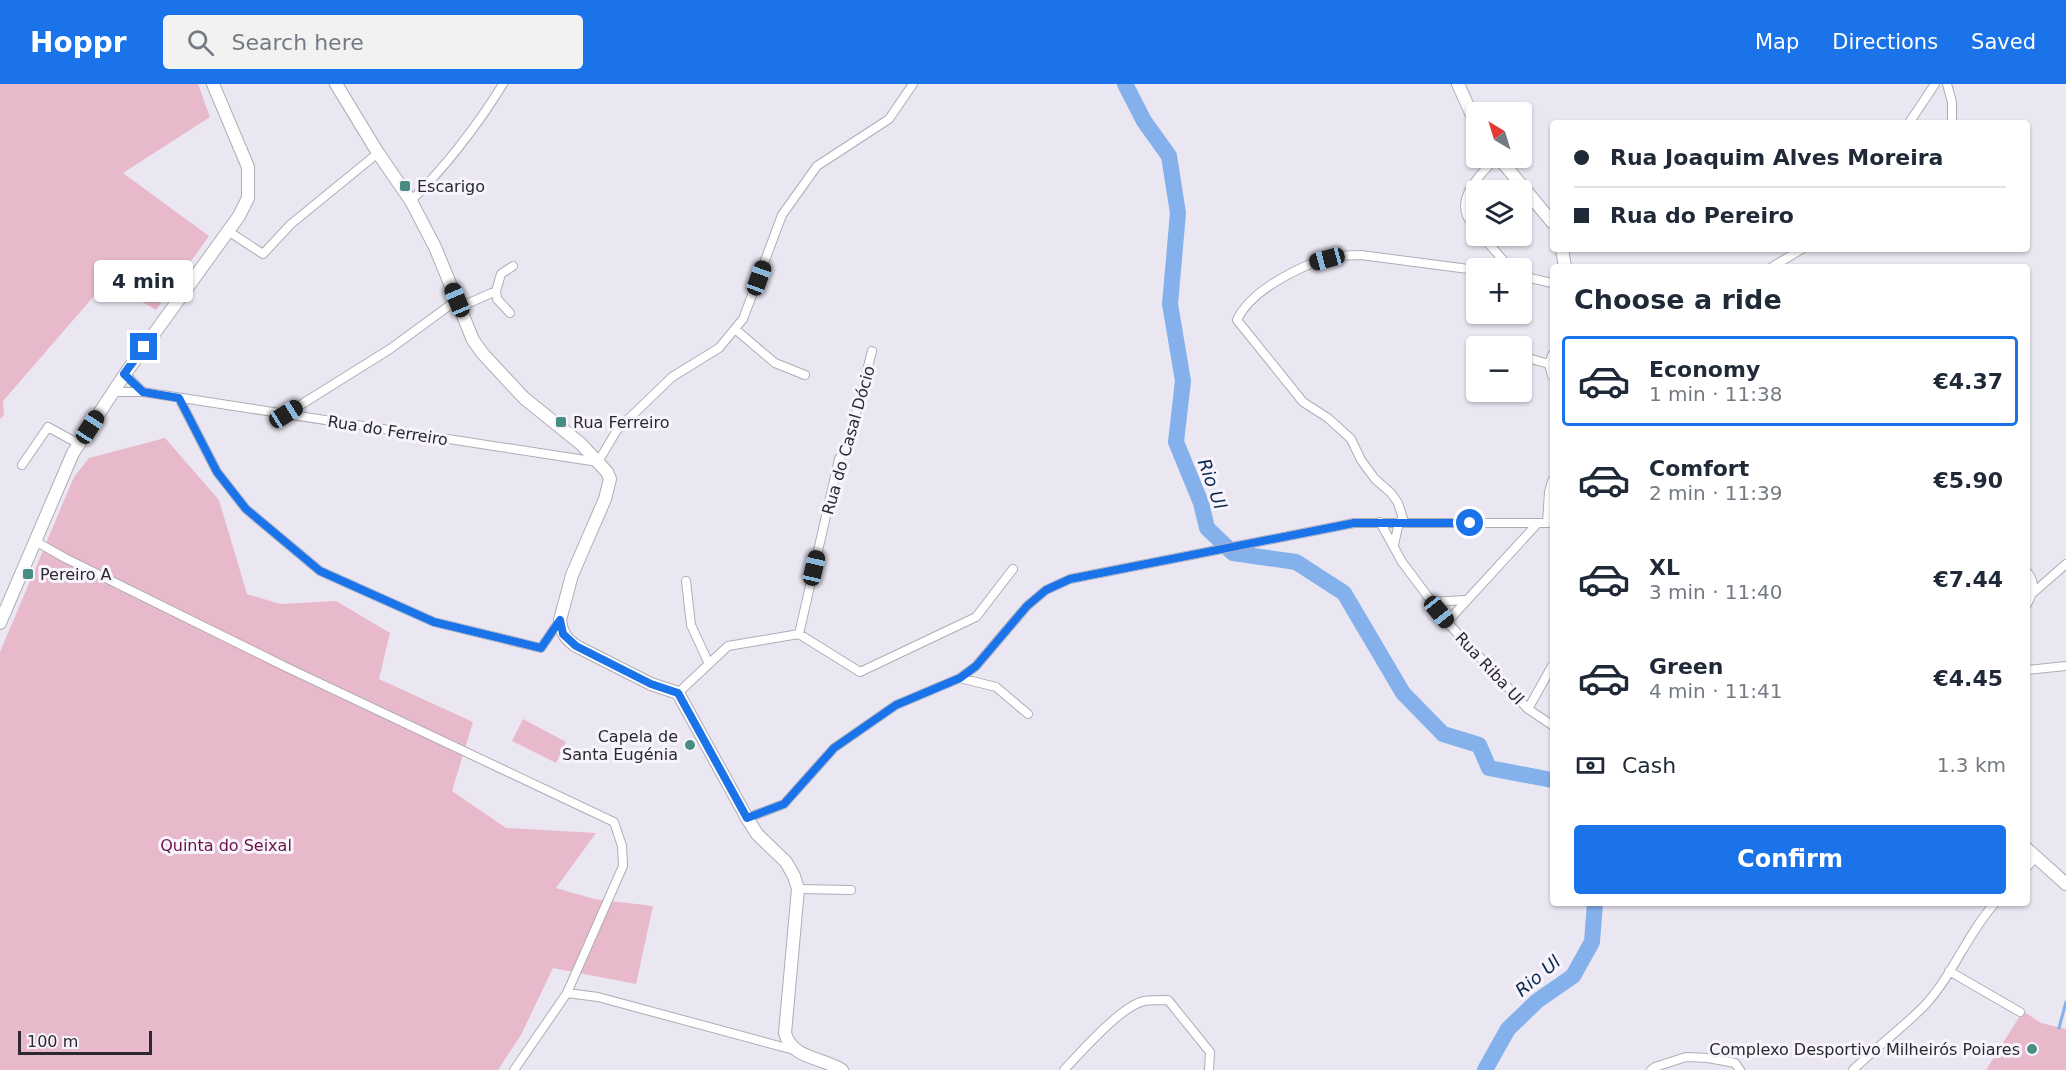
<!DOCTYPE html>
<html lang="en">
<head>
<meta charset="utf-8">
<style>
  :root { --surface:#fff; --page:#f2f2f3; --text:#1f2937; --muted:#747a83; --line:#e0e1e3; --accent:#1a73e8 }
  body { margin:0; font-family:"DejaVu Sans",sans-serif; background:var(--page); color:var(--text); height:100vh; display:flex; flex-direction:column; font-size:22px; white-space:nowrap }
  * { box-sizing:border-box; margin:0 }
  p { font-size:20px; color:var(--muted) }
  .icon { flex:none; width:33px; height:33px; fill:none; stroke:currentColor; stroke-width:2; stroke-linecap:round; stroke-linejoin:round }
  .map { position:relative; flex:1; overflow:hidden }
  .details { position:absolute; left:1550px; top:180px; width:480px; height:642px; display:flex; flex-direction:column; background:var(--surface); border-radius:6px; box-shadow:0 2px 4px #0004 }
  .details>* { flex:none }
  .guide { position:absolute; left:1550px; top:36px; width:480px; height:132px; border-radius:6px; box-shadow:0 2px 4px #0004; display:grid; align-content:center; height:132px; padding:0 24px; background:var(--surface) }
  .needle { width:39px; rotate:322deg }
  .controls { position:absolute; left:1466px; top:18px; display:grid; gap:12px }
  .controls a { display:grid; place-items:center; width:66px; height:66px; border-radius:6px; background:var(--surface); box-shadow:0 2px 4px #0004; font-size:30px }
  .scale { position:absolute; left:18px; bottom:15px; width:134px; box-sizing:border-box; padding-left:6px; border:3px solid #2b292d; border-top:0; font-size:16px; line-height:21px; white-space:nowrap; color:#2b292d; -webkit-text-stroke:4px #f8f4fe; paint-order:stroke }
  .end { position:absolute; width:27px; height:27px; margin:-14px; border:8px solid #1a73e8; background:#fff; box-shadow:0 0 0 3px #fff }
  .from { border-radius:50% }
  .bubble { position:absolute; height:42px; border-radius:6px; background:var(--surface); box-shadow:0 2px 4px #0004; font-size:20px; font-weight:600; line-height:42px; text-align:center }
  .car { position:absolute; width:18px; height:36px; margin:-18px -9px; border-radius:8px; box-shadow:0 0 4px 2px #0007; background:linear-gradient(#222 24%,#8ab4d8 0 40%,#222 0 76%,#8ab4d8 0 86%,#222 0) }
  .guide b { display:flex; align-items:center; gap:21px; height:57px; font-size:22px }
  .guide b+b { border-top:2px solid var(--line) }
  .guide i { width:15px; height:15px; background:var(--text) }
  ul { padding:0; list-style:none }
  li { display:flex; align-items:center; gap:18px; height:90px; margin:0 12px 9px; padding:0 12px; border:3px solid transparent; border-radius:6px }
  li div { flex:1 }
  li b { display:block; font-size:22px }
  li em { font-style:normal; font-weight:600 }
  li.on { border-color:var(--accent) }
  li>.icon { width:54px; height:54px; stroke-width:1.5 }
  h2 { padding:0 24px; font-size:27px; line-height:72px }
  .pay { display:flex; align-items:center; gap:15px; height:66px; padding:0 24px; font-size:22px }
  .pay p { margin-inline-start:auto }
  .action { display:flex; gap:12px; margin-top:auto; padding:12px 24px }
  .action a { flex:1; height:69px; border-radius:6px; background:var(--accent); color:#fff; font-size:24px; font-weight:600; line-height:69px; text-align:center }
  header { display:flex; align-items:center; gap:36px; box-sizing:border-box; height:84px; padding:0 30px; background:var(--accent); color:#fff }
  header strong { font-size:28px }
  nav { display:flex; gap:33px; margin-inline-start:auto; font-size:21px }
  .search { width:420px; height:54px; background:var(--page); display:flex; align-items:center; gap:15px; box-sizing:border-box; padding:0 21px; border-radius:6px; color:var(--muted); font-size:22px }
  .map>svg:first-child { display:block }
  .green { fill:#e8b9cb }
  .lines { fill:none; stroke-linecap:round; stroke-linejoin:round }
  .stream { stroke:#84b0eb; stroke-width:3 }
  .river { stroke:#84b0eb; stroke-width:16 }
  .street-casing { stroke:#b0acb6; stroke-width:10 }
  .secondary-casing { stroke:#b0acb6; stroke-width:14 }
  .street { stroke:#fff; stroke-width:8 }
  .secondary { stroke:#fff; stroke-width:12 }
  .route { stroke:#1a73e8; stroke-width:8 }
  .poi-dot { fill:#488d84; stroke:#f8f4fe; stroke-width:2 }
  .labels { text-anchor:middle; stroke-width:6; stroke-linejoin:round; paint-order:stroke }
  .poi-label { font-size:16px; fill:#2b292d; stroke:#f8f4fe; text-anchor:start }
  .street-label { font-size:16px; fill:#2b292d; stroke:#f8f4fe }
  .park-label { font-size:16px; fill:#6a1342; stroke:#f8f4fe }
  .water-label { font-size:18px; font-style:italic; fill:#0b294e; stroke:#f8f4fe }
</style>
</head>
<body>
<header>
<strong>Hoppr</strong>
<div class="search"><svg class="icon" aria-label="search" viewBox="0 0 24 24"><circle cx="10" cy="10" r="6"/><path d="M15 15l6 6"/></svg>Search here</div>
<nav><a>Map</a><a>Directions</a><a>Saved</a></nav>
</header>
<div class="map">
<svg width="2066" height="986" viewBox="0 0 2066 986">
  <rect width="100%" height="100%" fill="#ebe7f2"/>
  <!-- green -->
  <path class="green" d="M0,0H198L210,33L123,89L209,152L156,226L107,197L3,317L4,331L0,335Z
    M165,354L219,416L247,510L280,520L336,517L390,549L379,595L473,638L452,707L506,744L596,749L556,804L594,815L653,822L636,900L553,884L521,951L498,986H0V568L74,393L89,374Z
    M523,635L566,658L556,679L512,657Z
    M2023,927L2041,939L2066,945V986H1986Z"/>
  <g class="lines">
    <!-- stream -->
    <path class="stream" d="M2059,944L2066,918"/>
    <!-- river -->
    <path class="river" d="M1125,0L1144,37L1169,72L1178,129L1170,220L1183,297L1176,358L1201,419L1207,444L1233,469L1296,478L1344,509L1403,609L1443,650L1479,661L1489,684L1552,696
      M1485,986L1508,945L1537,917L1573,892L1592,858L1595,819"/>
    <defs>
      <path id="street" d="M1947,0L1952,18V39
        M1909,39L1935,0
        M411,117C446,82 477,42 503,0
        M1476,144C1473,140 1469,136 1467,132C1458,110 1483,88 1496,74
        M228,147L263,170L291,140L378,69
        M1482,152L1510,184
        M1772,183L1802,165
        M1521,192L1552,199
        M460,223L496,207
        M510,229L497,215L496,207L501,190L513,182
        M735,245L775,279L805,291
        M1474,258L1489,262
        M1552,271L1549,280L1552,292
        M1521,272L1549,280
        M125,290L143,308
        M113,308H143L598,378L617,346L672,293L719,264L743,235L782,131L817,82L889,35L913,0
        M179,314L217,388L246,425L320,487L434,538L541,564L560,536
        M286,330L390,265L457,216
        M22,381L48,343L79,360
        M1380,438L1402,478L1447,538L1528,625L1552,641
        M1404,438L1398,419L1391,409L1375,395L1361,376L1351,355L1328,334L1303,318L1237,236C1249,210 1285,191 1310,180C1326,173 1344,171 1361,171L1476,186
        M1547,439L1549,408L1552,397
        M35,457L65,474L288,584L614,738L622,762L623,782L567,909
        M1394,461L1399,438
        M2026,487C2037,498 2033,510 2026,522
        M686,497L691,541L709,580
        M2034,508L2066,480
        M1431,518L1465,516
        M1447,538L1537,440
        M799,550L839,375L847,364L872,267
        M2026,586L2066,582
        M960,594L996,603L1028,630
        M678,609L728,562L799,550L860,588L976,533L1013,485
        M1528,625L1552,582
        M747,734L784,720L834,664L896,621L960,594L976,582L1027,522L1046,506L1070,495L1354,439H1552
        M2026,784L2036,773
        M798,805L851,806
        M1949,887L2020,928
        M514,986L567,909L598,913L794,966
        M1064,986C1081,968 1121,922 1144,917C1151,916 1160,916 1168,916L1210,968L1209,986
        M1651,986L1655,983L1686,973L1708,974L1735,979L1740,986
        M1853,986C1876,963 1903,944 1925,921C1953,891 1967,850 1995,819"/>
      <path id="secondary" d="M336,0L378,69L411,117L435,163L473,256L483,270L524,314L581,360L607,388L610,395L605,415L572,491L560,536C561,548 566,555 576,562L651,600L678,609L747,734L757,750L786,778L794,792L798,805L785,949C792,975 821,973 842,986
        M1458,0L1476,40
        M1499,74L1552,138
        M1562,165L1565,183
        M0,539L73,369L125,290L239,132L248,114V83L213,0
        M2026,764L2066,800"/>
    </defs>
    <!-- street casing -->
    <use href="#street" class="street-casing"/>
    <!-- secondary casing -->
    <use href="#secondary" class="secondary-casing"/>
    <!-- street -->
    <use href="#street" class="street"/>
    <!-- secondary -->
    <use href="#secondary" class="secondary"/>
  </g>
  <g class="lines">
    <!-- route -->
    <path class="route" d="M144,263L124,290L143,308L179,314L217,388L246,425L320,487L434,538L541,564L560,536L563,550L576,562L651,600L678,609L747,734L784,720L834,664L896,621L960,594L976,582L1027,522L1046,506L1070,495L1354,439H1470"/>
  </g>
  <!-- markers -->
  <g class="poi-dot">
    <rect x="399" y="96" width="12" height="12" rx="3"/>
    <rect x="555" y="332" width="12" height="12" rx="3"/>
    <rect x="22" y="484" width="12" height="12" rx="3"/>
    <circle cx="690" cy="661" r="6"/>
    <circle cx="2032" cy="965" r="6"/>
  </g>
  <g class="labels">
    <!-- poi labels -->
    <g class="poi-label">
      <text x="417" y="108">Escarigo</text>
      <text x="573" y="344">Rua Ferreiro</text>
      <text x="40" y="496">Pereiro A</text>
      <text x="678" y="658" text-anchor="end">Capela de<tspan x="678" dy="18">Santa Eugénia</tspan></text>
      <text x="2020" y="971" text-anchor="end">Complexo Desportivo Milheirós Poiares</text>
    </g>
    <!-- street labels -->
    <g class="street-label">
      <text transform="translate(388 346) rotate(9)" y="6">Rua do Ferreiro</text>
      <text transform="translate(848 356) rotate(-74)" y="6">Rua do Casal Dócio</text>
      <text transform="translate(1490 584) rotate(47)" y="6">Rua Riba Ul</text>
    </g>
    <!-- park labels -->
    <g class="park-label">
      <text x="226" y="767">Quinta do Seixal</text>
    </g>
    <!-- water labels -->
    <g class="water-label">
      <text transform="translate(1212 400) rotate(70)" y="6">Rio Ul</text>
      <text transform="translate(1538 892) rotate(-40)" y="6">Rio Ul</text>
    </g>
  </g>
</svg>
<div class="controls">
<a><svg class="needle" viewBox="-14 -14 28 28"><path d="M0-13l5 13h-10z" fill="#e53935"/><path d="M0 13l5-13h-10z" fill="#747a83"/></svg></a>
<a><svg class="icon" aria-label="layers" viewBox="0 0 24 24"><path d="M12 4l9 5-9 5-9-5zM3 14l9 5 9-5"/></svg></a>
<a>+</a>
<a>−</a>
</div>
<div class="scale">100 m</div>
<i class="end from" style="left:1470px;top:439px"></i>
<i class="end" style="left:144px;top:263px"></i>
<div class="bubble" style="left:94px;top:176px;width:99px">4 min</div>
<i class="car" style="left:1327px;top:175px;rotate:255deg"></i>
<i class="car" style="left:759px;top:194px;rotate:20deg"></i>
<i class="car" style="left:457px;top:216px;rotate:337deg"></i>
<i class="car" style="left:286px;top:330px;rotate:58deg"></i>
<i class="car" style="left:90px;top:343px;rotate:33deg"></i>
<i class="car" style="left:814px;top:484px;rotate:13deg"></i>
<i class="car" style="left:1439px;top:528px;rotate:141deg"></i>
<div class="guide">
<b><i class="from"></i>Rua Joaquim Alves Moreira</b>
<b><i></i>Rua do Pereiro</b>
</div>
<section class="details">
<h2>Choose a ride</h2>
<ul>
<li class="on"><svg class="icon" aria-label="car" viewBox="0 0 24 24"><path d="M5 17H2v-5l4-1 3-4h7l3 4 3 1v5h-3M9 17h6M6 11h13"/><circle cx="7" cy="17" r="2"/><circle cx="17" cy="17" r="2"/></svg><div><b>Economy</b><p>1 min · 11:38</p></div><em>€4.37</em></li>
<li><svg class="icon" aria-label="car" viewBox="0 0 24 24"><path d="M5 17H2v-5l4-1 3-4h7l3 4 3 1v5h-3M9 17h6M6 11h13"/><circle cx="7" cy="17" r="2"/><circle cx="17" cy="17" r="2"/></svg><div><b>Comfort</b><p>2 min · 11:39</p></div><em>€5.90</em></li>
<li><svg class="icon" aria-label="car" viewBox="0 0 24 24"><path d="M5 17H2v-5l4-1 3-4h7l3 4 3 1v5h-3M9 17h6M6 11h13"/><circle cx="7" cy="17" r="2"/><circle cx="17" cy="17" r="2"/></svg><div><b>XL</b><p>3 min · 11:40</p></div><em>€7.44</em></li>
<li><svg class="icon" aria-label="car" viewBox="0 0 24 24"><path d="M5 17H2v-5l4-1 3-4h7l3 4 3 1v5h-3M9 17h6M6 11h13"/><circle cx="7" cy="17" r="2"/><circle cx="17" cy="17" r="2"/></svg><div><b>Green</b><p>4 min · 11:41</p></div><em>€4.45</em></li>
</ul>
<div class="pay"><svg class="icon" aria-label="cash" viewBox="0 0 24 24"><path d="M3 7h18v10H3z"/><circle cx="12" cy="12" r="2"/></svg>Cash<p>1.3 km</p></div>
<div class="action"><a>Confirm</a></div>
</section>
</div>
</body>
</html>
